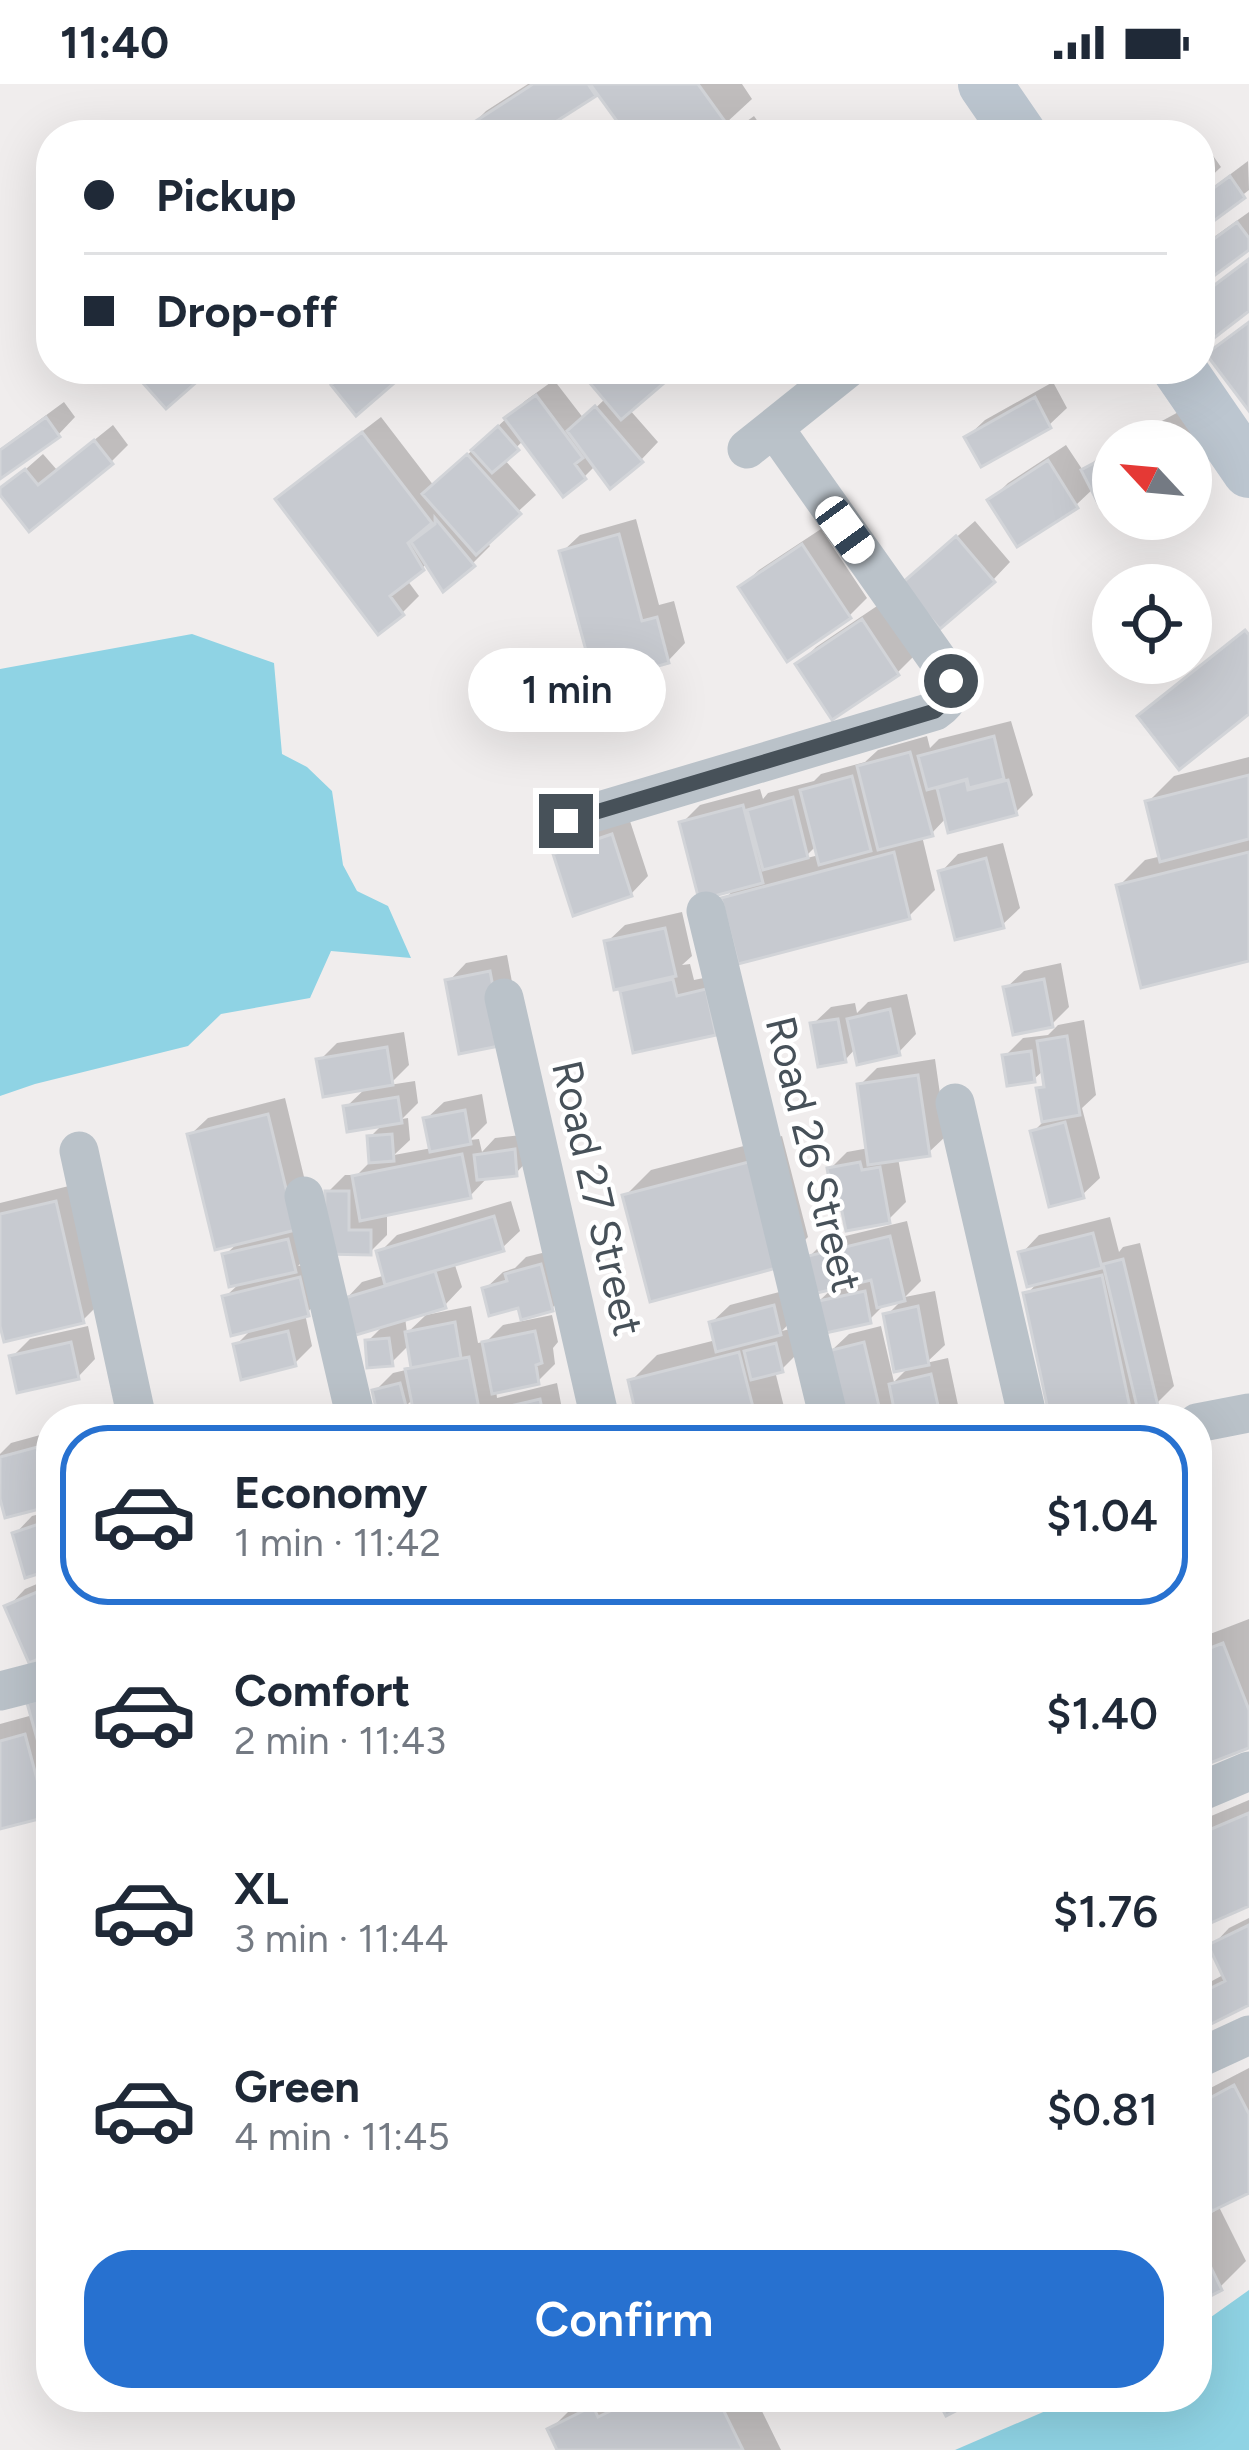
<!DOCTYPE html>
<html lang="en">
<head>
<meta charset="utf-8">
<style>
  :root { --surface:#fff; --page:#f2f2f3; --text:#1f2937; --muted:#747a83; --line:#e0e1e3; --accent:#2771d0 }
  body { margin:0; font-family:Figtree,sans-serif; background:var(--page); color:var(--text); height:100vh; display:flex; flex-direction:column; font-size:45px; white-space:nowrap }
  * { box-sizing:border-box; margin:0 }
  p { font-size:39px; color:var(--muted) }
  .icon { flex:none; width:66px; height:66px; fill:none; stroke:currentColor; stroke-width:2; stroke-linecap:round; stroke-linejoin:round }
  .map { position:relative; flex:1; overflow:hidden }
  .details { position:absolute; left:36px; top:1320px; width:1176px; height:1008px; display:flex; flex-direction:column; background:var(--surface); border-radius:48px; box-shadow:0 12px 48px #0002 }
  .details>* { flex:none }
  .guide { position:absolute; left:36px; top:36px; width:1179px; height:264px; border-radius:48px; box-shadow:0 12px 48px #0002; display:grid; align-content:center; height:264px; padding:0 48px; background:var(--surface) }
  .needle { width:78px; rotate:296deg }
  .buttons { position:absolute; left:1092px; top:336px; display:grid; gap:24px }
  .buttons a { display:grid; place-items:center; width:120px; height:120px; border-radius:50%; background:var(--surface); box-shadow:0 12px 48px #0002; font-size:60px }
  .end { position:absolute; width:54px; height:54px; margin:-27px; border:15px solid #475159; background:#fff; box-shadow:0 0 0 6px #fff }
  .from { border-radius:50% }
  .bubble { position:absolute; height:84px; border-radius:42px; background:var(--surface); box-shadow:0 12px 48px #0002; font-size:39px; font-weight:600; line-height:84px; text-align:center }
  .car { position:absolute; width:36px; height:72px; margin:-36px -18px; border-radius:15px; box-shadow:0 0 9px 3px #0007; background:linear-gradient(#fff 24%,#345 0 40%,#fff 0 76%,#345 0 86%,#fff 0) }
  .guide b { display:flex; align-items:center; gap:42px; height:114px; font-size:45px }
  .guide b+b { border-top:3px solid var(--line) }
  .guide i { width:30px; height:30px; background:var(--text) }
  ul { padding:21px 0 0; list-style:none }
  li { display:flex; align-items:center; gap:36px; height:180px; margin:0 24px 18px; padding:0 24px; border:6px solid transparent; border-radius:48px }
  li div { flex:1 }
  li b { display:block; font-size:45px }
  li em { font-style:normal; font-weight:600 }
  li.on { border-color:var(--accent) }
  li>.icon { width:108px; height:108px; stroke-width:1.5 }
  .primary-button { display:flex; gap:24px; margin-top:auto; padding:24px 48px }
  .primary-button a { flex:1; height:138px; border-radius:48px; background:var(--accent); color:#fff; font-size:48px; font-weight:600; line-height:138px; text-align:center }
  .status { display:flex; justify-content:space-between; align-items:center; height:84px; padding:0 60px; background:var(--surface); direction:ltr }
  .status svg { height:33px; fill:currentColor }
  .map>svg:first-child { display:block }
  .water { fill:#8fd3e4 }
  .shadow { fill:#0003; fill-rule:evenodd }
  .building { fill:#c7cad0; stroke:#d2d4d8; stroke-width:3 }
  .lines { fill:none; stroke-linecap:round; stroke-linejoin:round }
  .service { stroke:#bac2c9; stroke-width:18 }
  .minor { stroke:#bac2c9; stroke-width:39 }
  .secondary { stroke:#bcc6d0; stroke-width:54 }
  .route { stroke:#475159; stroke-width:15 }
  .labels { text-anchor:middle; stroke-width:9; stroke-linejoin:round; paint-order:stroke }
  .street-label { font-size:42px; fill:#475159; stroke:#fff }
</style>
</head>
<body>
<div class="status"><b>11:40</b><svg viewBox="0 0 49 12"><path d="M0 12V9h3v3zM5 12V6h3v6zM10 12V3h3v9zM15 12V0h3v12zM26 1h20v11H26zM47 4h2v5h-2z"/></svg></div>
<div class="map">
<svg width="1249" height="2366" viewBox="0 0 1249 2366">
  <rect width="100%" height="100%" fill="#f0eded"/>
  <!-- water -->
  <path class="water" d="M192,550L274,579L282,670L307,683L332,707L343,781L357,807L388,822L411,874L331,867L310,914L221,930L188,962L35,1000L0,1012V585Z
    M1249,2206V2366H955L1078,2313H1197V2243Z"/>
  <!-- shadow -->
  <path class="shadow" d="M528,0H742L752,15L713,51H630L598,6L530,51H473L469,44L486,27Z
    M754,32L767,51H728Z
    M1202,56L1221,83L1200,103V57Z
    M1248,77L1249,106L1200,144V113Z
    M1249,128V163L1200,198V163Z
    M582,285H675L629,325L658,358L641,376L596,381L584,393L524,356L504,375L536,411L486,457L490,462L473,479H428L407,496L419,512L402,529L279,415L296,398L381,333L434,402L525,317L554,296L584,335L606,314Z
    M1053,298L1067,324L1049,341L967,353L985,336Z
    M64,318L75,333L58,351L0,391V365Z
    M1184,325L1201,355L1191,365V357H1125Z
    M113,341L128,361L111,378L30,444L1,407L43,370L57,386Z
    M1066,361L1084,388L1102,369L1113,364V410L1094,404L1076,421L1018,459L991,416L1008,399Z
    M636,435L659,521L674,517L685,559L668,577L562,468L580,451Z
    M975,437L1010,478L993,496L922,483Z
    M821,445L867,514L849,532L741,503L759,486Z
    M880,520L914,572L897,589L799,580L816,563Z
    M1011,637L1033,711L1016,728L947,733L931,750L922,752L935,806L909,832L725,815L736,803L682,739L700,721L760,705L763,715L768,709L814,697L821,690L865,678L878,666L927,652L930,664L939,655ZM817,761L819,771L803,775Z
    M1249,673V874L1119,802L1145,776L1162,772L1148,718L1174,692Z
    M629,734L648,792L631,810L557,771L574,754Z
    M1003,759L1020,824L1002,841L941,788L958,770Z
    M682,828L692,872L682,881L690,880L694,896L723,890L732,931L636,965L622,901L607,858L625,841Z
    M507,871L520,941L449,897L466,879Z
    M1061,879L1069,923L1052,940L1006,904L1024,887Z
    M907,910L916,950L899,968L856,964L845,976L813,940L831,923L855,919L857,929L868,918Z
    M1084,936L1096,1011L1082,1024L1100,1094L1082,1111L1033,1048L1044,1037L1039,1005L1047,998L1045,985L1034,995L1005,972L1023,954L1048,951L1058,941Z
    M404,948L409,981L389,1001L415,997L418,1019L402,1035L408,1034L410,1056L394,1071L432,1064L426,1035L444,1018L482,1010L487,1039L470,1056L479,1055L482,1068L495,1054L531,1050L533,1071L516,1089L487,1094L470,1112L387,1128V1151L370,1168L327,1167L328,1108L345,1091H357L371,1077L370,1053L384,1039L346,1023L367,1003L320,976L337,959Z
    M935,975L946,1052L928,1069L898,1074L906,1118L888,1136L830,1085L847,1068L869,1064L860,1001L877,984Z
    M285,1014L312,1126V1168L298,1182L317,1178L325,1212L305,1230L312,1262L295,1279L236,1261L254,1243L225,1213L241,1198L225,1171L240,1157L190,1051L208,1034Z
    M782,1052L808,1153L782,1179L625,1112L651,1086Z
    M73,1101L100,1219L83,1236L0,1229V1119Z
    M511,1117L520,1147L502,1164L454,1178L462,1203L445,1221L405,1233L407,1249L426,1231L471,1222L478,1259L487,1257L503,1241L552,1231L558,1258L553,1264L555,1280L538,1297L496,1306L497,1314L557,1299L564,1335H418L414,1314L405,1323L375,1307L393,1289L410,1285L414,1281L410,1260L391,1279L368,1257L386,1239L345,1216L362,1198L386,1191L380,1168L397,1151Z
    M1110,1133L1119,1168L1123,1163L1140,1159L1174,1302L1157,1319L1138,1324L1131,1331L1111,1335H1053L1027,1210L1039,1197L1022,1169L1039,1151Z
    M907,1137L921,1197L905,1213L935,1207L945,1261L926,1279L948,1274L961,1335H848L831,1267L849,1250L881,1242L894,1298L911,1281L887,1231L903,1215L887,1218L869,1236L817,1219L835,1202L808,1174L825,1157Z
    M558,1165L569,1207L552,1224L520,1221L485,1205L503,1188L515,1184L526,1173Z
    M791,1205L797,1231L782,1247L794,1244L799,1268L782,1285L775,1287L787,1335H640L631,1297L657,1271L716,1256L712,1238L730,1221Z
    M88,1242L95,1275L78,1293L12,1273L30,1255Z
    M51,1348V1419L3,1416L0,1419V1370L11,1359Z
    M51,1427V1483L15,1450L32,1432Z
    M51,1494V1546L40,1535L51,1566L30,1575L8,1523L25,1505Z
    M1249,1535V1660L1197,1681V1555Z
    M51,1602V1724L45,1730L0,1742V1640L33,1631Z
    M1249,1716V1819L1197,1841V1738Z
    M1249,1834V1918L1200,1931L1197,1935V1911L1210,1898L1225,1890L1212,1862L1229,1844Z
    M1249,1984V2105L1218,2121L1246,2177L1220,2203L1197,2215V2136L1215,2127L1197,2091V2011Z
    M590,2313H755L781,2366H560L550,2346L576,2320Z"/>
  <!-- building -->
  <path class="building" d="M533,0H588L596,12L535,51H469L465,44Z
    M590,0H698L729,43L718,51H627Z
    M1230,92L1245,114L1200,147V114Z
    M1237,138L1249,154V166L1200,202V165Z
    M1249,175V227L1209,258L1200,246V212Z
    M1249,238V327L1206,270Z
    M138,285H193L201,294L166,325L134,289Z
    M349,285H405L407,288L356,332L331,301Z
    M578,285H664L671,293L621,336Z
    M536,311L583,374L575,380L586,395L563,413L504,334Z
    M1035,313L1051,344L981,383L964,353Z
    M595,322L643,378L610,405L567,347Z
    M46,333L60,353L0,395V366Z
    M1166,340L1175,357H1135Z
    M498,342L519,366L492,389L471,366Z
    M362,348L432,439L408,459L424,486L390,512L404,531L378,551L275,415Z
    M94,356L113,380L29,448L0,411V404L25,385L38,401Z
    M1113,369V414L1099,421L1081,386Z
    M467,370L521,430L476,471L422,410Z
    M1048,376L1078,424L1017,463L987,416Z
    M435,434L475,482L443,508L411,458L435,440Z
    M619,450L642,537L657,533L669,579L595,600L559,467Z
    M956,452L995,498L940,545L901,500Z
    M802,460L851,534L787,578L738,503Z
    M862,535L899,591L832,636L795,580Z
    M1245,546L1249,551V630L1179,686L1137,632Z
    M994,652L1004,695L969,704L967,695L927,706L918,672Z
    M910,668L933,752L878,766L857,682Z
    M1249,691V755L1160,778L1145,717Z
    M852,692L871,767L819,781L800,706Z
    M966,696L968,706L1008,696L1017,731L948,749L937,704Z
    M793,713L808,774L763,786L747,726Z
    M743,721L763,799L699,816L679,738Z
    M612,750L632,812L573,832L553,770Z
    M894,768L910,835L738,880L721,814Z
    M1249,768V877L1141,904L1116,801Z
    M986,774L1004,844L955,856L938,787Z
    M665,844L676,892L614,906L604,857Z
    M490,887L504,961L459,970L445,896Z
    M673,895L677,912L706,905L716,951L633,969L620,907Z
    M1044,895L1053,943L1013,951L1003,903Z
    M890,925L900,971L857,981L847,935Z
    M838,935L846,978L818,983L810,939Z
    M1067,952L1080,1031L1042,1038L1036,1004L1044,1003L1037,957Z
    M387,963L393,1001L323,1013L316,975Z
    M1031,967L1035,998L1007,1002L1002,971Z
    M918,991L930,1072L868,1081L857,1000Z
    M398,1013L402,1039L347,1048L343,1022Z
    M465,1026L471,1060L430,1068L423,1034Z
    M268,1030L296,1146L215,1166L187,1050Z
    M1065,1038L1084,1114L1049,1123L1030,1047Z
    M392,1050L394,1077L369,1079L367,1052Z
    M515,1065L517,1092L477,1096L474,1071Z
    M462,1070L471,1114L360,1137L352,1092Z
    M756,1076L784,1182L650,1218L622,1111Z
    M860,1078L862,1086L880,1083L890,1139L846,1147L841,1123L834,1125L827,1084Z
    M325,1107H349V1146H371V1171L324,1170Z
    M56,1117L84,1239L4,1258L0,1242V1130Z
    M494,1132L504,1167L385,1201L376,1167Z
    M1093,1149L1102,1184L1027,1203L1018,1168Z
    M890,1152L905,1217L877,1224L871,1196L813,1210L804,1173Z
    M288,1155L296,1188L229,1203L222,1170Z
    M1123,1175L1158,1322L1138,1327L1103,1180Z
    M541,1180L553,1227L521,1236L518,1224L489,1232L482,1204L507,1197L505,1190Z
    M435,1187L446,1224L353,1252L341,1215Z
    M1102,1191L1132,1333L1050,1335L1023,1209Z
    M300,1193L309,1232L231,1252L222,1212Z
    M865,1207L871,1239L821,1250L814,1218Z
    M774,1221L781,1251L716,1268L709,1238Z
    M918,1222L929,1281L894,1288L883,1230Z
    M455,1238L461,1274L411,1284L405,1248Z
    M288,1247L296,1282L241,1296L233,1260Z
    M535,1247L542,1279L536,1281L539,1300L492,1310L482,1258Z
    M389,1254L393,1282L367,1284L365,1256Z
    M71,1258L79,1295L17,1309L9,1272Z
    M864,1258L882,1335H844L828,1267Z
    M776,1259L783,1288L751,1296L744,1267Z
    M739,1268L756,1335H637L628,1296Z
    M469,1273L481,1335H415L405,1285Z
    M931,1290L941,1335H896L889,1300Z
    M400,1299L407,1326L378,1333L372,1306Z
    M540,1315L544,1335H482L481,1329Z
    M51,1357V1399L41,1360Z
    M41,1362L51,1400V1422L5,1434L0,1415V1373Z
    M45,1438L51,1458V1486L25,1494L12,1449Z
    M44,1505L51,1522V1547L49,1548L51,1570L29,1579L4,1522Z
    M1223,1559L1249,1626V1664L1197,1684V1569Z
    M51,1612V1705L27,1619Z
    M25,1650L47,1733L0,1745V1657Z
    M1249,1729V1822L1197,1845V1751Z
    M1249,1841V1921L1203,1944L1197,1931V1911L1225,1897L1208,1861Z
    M1234,2001L1249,2030V2109L1212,2127L1197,2097V2021Z
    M1197,2155L1222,2206L1197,2219Z
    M639,2313H717L743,2366H557L547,2345L593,2322L598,2333Z
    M780,2313H814L786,2326Z
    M936,2313H983L946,2332Z"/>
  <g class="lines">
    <!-- service -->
    <path class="service" d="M560,1330L561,1335"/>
    <!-- minor -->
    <path class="minor" d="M747,365L847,285
      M566,737L935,627C950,617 954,605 947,589L774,344
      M706,827L829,1335
      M504,914L600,1335
      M955,1019L1028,1335
      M79,1067L137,1335
      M304,1112L356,1335
      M1197,1339L1249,1329
      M0,1607L51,1594
      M1197,1709L1249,1687
      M1197,1975L1249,1951"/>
    <!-- secondary -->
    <path class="secondary" d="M985,0L1020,51
      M1179,285L1249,387"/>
  </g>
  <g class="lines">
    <!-- route -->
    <path class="route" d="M566,737L935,627L947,616L951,597"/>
  </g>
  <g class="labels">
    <!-- street labels -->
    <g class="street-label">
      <text transform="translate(814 1070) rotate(76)" y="15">Road 26 Street</text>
      <text transform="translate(598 1114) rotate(77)" y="15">Road 27 Street</text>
    </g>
  </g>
</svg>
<div class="buttons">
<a><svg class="needle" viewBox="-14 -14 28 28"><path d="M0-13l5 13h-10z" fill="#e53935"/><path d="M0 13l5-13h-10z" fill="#747a83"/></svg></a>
<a><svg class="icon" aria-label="locate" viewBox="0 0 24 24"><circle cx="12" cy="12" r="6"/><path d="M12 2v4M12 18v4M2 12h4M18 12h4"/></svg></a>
</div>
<i class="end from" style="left:951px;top:597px"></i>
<i class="end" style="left:566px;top:737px"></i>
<div class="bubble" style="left:468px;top:564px;width:198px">1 min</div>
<i class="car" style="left:845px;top:446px;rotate:144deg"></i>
<div class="guide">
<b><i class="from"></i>Pickup</b>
<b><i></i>Drop-off</b>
</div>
<section class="details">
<ul>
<li class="on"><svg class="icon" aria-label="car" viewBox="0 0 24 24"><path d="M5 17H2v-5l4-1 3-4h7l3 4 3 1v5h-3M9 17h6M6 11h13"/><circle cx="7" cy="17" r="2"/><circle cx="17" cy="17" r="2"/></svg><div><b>Economy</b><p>1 min · 11:42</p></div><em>$1.04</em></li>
<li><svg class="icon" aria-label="car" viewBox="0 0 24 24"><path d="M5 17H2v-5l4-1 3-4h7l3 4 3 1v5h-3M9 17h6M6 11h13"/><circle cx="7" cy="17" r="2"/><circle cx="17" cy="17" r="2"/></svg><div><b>Comfort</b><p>2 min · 11:43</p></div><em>$1.40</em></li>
<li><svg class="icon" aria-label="car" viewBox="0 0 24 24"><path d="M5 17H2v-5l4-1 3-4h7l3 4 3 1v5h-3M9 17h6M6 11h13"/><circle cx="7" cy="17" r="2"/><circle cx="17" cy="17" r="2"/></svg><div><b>XL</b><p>3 min · 11:44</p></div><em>$1.76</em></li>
<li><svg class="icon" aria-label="car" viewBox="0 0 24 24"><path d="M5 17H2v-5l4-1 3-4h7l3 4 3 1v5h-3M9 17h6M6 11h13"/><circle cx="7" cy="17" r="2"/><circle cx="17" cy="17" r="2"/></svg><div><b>Green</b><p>4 min · 11:45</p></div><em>$0.81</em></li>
</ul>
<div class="primary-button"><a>Confirm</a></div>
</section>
</div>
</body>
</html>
